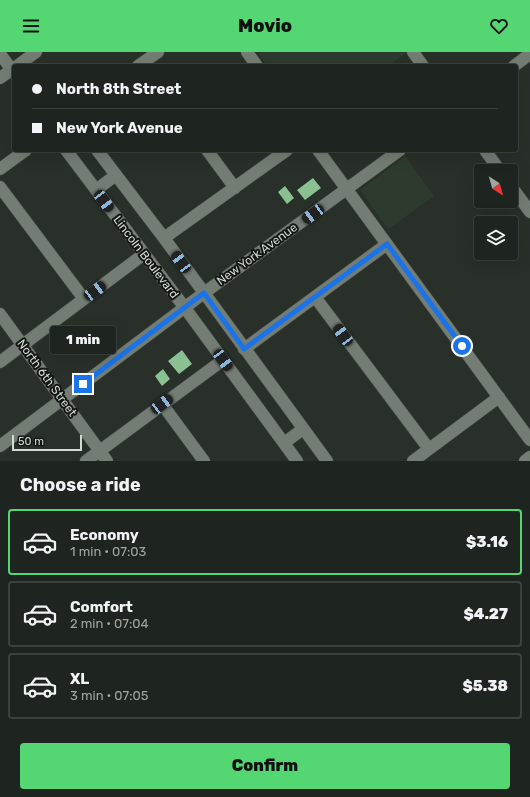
<!DOCTYPE html>
<html lang="en">
<head>
<meta charset="utf-8">
<style>
  :root { --surface:#1e241f; --page:#262c28; --text:#f1f3f6; --muted:#a1a4a4; --line:#3c413d; --accent:#54d672 }
  body { margin:0; font-family:Rubik,sans-serif; background:var(--page); color:var(--text); height:100vh; display:flex; flex-direction:column; font-size:15px; white-space:nowrap }
  * { box-sizing:border-box; margin:0 }
  p { font-size:13px; color:var(--muted) }
  .icon { flex:none; width:22px; height:22px; fill:none; stroke:currentColor; stroke-width:2; stroke-linecap:round; stroke-linejoin:round }
  .map { position:relative; height:409px; overflow:hidden }
  .sheet { display:flex; flex-direction:column; background:var(--surface); flex:1 }
  .sheet>* { flex:none }
  .banner { position:absolute; left:12px; top:12px; width:506px; height:88px; border-radius:4px; box-shadow:0 4px 16px #0002,0 0 0 1px var(--line); display:grid; align-content:center; height:88px; padding:0 20px; background:var(--surface) }
  .needle { width:26px; rotate:143deg }
  .fabs { position:absolute; left:474px; top:112px; display:grid; gap:8px }
  .fabs a { display:grid; place-items:center; width:44px; height:44px; border-radius:4px; background:var(--surface); box-shadow:0 4px 16px #0002,0 0 0 1px var(--line); font-size:20px }
  .scale { position:absolute; left:12px; bottom:10px; width:70px; box-sizing:border-box; padding-left:4px; border:2px solid #d4d9d4; border-top:0; font-size:11px; line-height:14px; white-space:nowrap; color:#d4d9d4; -webkit-text-stroke:3px #131714; paint-order:stroke }
  .end { position:absolute; width:18px; height:18px; margin:-9px; border:5px solid #1a73e8; background:#fff; box-shadow:0 0 0 2px #fff }
  .from { border-radius:50% }
  .bubble { position:absolute; height:28px; border-radius:4px; background:var(--surface); box-shadow:0 4px 16px #0002,0 0 0 1px var(--line); font-size:13px; font-weight:800; line-height:28px; text-align:center }
  .car { position:absolute; width:12px; height:24px; margin:-12px -6px; border-radius:5px; box-shadow:0 0 3px 1px #0007; background:linear-gradient(#222 24%,#8ab4d8 0 40%,#222 0 76%,#8ab4d8 0 86%,#222 0) }
  .banner b { display:flex; align-items:center; gap:14px; height:38px; font-size:15px }
  .banner b+b { border-top:1px solid var(--line) }
  .banner i { width:10px; height:10px; background:var(--text) }
  ul { padding:0; list-style:none }
  li { display:flex; align-items:center; gap:12px; height:66px; margin:0 8px 6px; padding:0 12px; border:2px solid var(--line); border-radius:4px }
  li div { flex:1 }
  li b { display:block; font-size:15px }
  li em { font-style:normal; font-weight:800 }
  li.active { border-color:var(--accent) }
  li>.icon { width:36px; height:36px; stroke-width:1.5 }
  h2 { padding:0 20px; font-size:18px; line-height:48px }
  .primary-button { display:flex; gap:8px; margin-top:auto; padding:8px 20px }
  .primary-button a { flex:1; height:46px; border-radius:4px; background:var(--accent); color:#111; font-size:16px; font-weight:800; line-height:46px; text-align:center }
  header { display:flex; justify-content:space-between; align-items:center; height:52px; padding:0 20px; background:var(--accent); color:#111; font-size:18px; font-weight:800 }
  .map>svg:first-child { display:block }
  .built { fill:#2d3b2f }
  .building { fill:#8bc092 }
  .lines { fill:none; stroke-linecap:round; stroke-linejoin:round }
  .minor-casing { stroke:#474e48; stroke-width:13 }
  .minor { stroke:#737d74; stroke-width:12 }
  .route { stroke:#1a73e8; stroke-width:5 }
  .labels { text-anchor:middle; stroke-width:4; stroke-linejoin:round; paint-order:stroke }
  .street-label { font-size:12px; fill:#d4d9d4; stroke:#131714 }
</style>
</head>
<body>
<header><svg class="icon" aria-label="menu" viewBox="0 0 24 24"><path d="M4 6h16M4 12h16M4 18h16"/></svg>Movio<svg class="icon" aria-label="heart" viewBox="0 0 24 24"><path d="M12 20l-8-8c-3-5 5-10 8-4 3-6 11-1 8 4z"/></svg></header>
<div class="map">
<svg width="530" height="409" viewBox="0 0 530 409">
  <rect width="100%" height="100%" fill="#283029"/>
  <!-- built -->
  <path class="built" d="M262,0H404L405,2L388,14H267L259,2Z
    M405,104L434,144L388,177L360,138Z"/>
  <!-- building -->
  <path class="building" d="M313,126L321,136L305,148L297,138Z
    M285,134L294,146L287,152L278,140Z
    M182,298L192,312L179,322L168,309Z
    M163,317L170,327L162,334L155,324Z"/>
  <g class="lines">
    <defs>
      <path id="minor" d="M247,0L257,14
        M413,0L423,14
        M0,2L12,18
        M17,14L36,0
        M138,14L158,0
        M514,14L530,2
        M0,26L14,16
        M66,98L185,256L297,409
        M97,98L164,186L327,409
        M207,98L235,136
        M318,98L530,388
        M485,98L500,119
        M0,117L26,98
        M511,134L530,160
        M0,135L84,247
        M96,138L116,123
        M164,186L287,98
        M315,245L429,397
        M0,262L107,409
        M244,297L387,192
        M0,310L144,202
        M162,352L204,409
        M284,391L303,377
        M0,394L204,241L400,98
        M86,409L223,308
        M413,409L499,345
        M525,409L530,405"/>
    </defs>
    <!-- minor casing -->
    <use href="#minor" class="minor-casing"/>
    <!-- minor -->
    <use href="#minor" class="minor"/>
  </g>
  <g class="lines">
    <!-- route -->
    <path class="route" d="M83,332L204,241L244,297L387,192L462,294"/>
  </g>
  <g class="labels">
    <!-- street labels -->
    <g class="street-label">
      <text transform="translate(257 202) rotate(-36)" y="4">New York Avenue</text>
      <text transform="translate(146 205) rotate(53)" y="4">Lincoln Boulevard</text>
      <text transform="translate(47 326) rotate(54)" y="4">North 6th Street</text>
    </g>
  </g>
</svg>
<div class="fabs">
<a><svg class="needle" viewBox="-14 -14 28 28"><path d="M0-13l5 13h-10z" fill="#e53935"/><path d="M0 13l5-13h-10z" fill="#a1a4a4"/></svg></a>
<a><svg class="icon" aria-label="layers" viewBox="0 0 24 24"><path d="M12 4l9 5-9 5-9-5zM3 14l9 5 9-5"/></svg></a>
</div>
<div class="scale">50 m</div>
<i class="end from" style="left:462px;top:294px"></i>
<i class="end" style="left:83px;top:332px"></i>
<div class="bubble" style="left:50px;top:274px;width:66px">1 min</div>
<i class="car" style="left:104px;top:149px;rotate:143deg"></i>
<i class="car" style="left:313px;top:162px;rotate:234deg"></i>
<i class="car" style="left:181px;top:210px;rotate:324deg"></i>
<i class="car" style="left:95px;top:239px;rotate:54deg"></i>
<i class="car" style="left:343px;top:283px;rotate:323deg"></i>
<i class="car" style="left:223px;top:308px;rotate:144deg"></i>
<i class="car" style="left:162px;top:352px;rotate:53deg"></i>
<div class="banner">
<b><i class="from"></i>North 8th Street</b>
<b><i></i>New York Avenue</b>
</div>
</div>
<section class="sheet">
<h2>Choose a ride</h2>
<ul>
<li class="active"><svg class="icon" aria-label="car" viewBox="0 0 24 24"><path d="M5 17H2v-5l4-1 3-4h7l3 4 3 1v5h-3M9 17h6M6 11h13"/><circle cx="7" cy="17" r="2"/><circle cx="17" cy="17" r="2"/></svg><div><b>Economy</b><p>1 min · 07:03</p></div><em>$3.16</em></li>
<li><svg class="icon" aria-label="car" viewBox="0 0 24 24"><path d="M5 17H2v-5l4-1 3-4h7l3 4 3 1v5h-3M9 17h6M6 11h13"/><circle cx="7" cy="17" r="2"/><circle cx="17" cy="17" r="2"/></svg><div><b>Comfort</b><p>2 min · 07:04</p></div><em>$4.27</em></li>
<li><svg class="icon" aria-label="car" viewBox="0 0 24 24"><path d="M5 17H2v-5l4-1 3-4h7l3 4 3 1v5h-3M9 17h6M6 11h13"/><circle cx="7" cy="17" r="2"/><circle cx="17" cy="17" r="2"/></svg><div><b>XL</b><p>3 min · 07:05</p></div><em>$5.38</em></li>
</ul>
<div class="primary-button"><a>Confirm</a></div>
</section>
</body>
</html>
